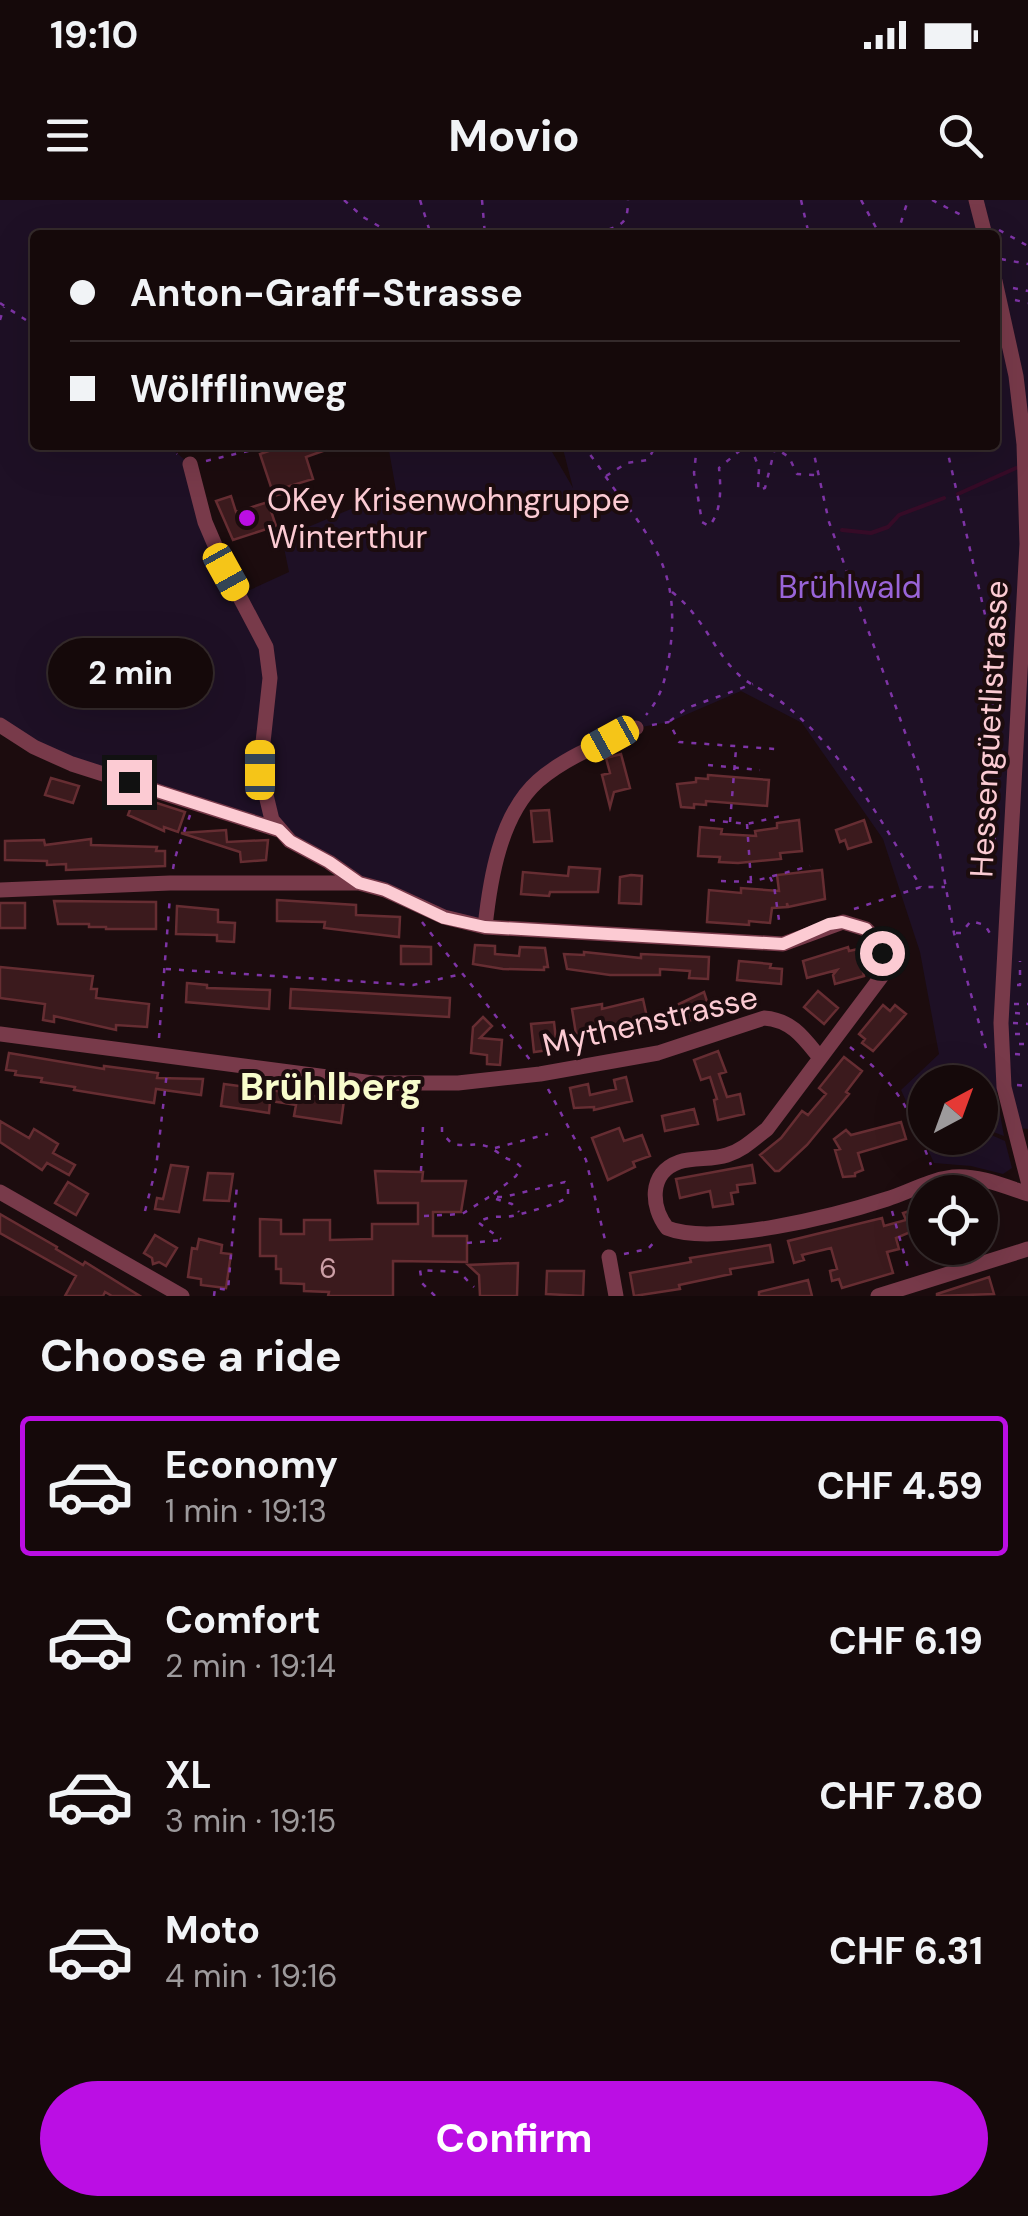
<!DOCTYPE html>
<html lang="en">
<head>
<meta charset="utf-8">
<style>
  :root { --surface:#15090a; --page:#1e1213; --text:#f1f3f6; --muted:#9d9a9c; --line:#342a2b; --accent:#bb0ee4 }
  body { margin:0; font-family:"DM Sans",sans-serif; background:var(--page); color:var(--text); height:100vh; display:flex; flex-direction:column; font-size:38px; white-space:nowrap }
  * { box-sizing:border-box; margin:0 }
  p { font-size:32px; color:var(--muted) }
  .icon { flex:none; width:55px; height:55px; fill:none; stroke:currentColor; stroke-width:2; stroke-linecap:round; stroke-linejoin:round }
  .map { position:relative; height:1096px; overflow:hidden }
  .side { display:flex; flex-direction:column; background:var(--surface); flex:1 }
  .side>* { flex:none }
  .hud { position:absolute; left:30px; top:30px; width:970px; height:220px; border-radius:10px; box-shadow:0 10px 40px #0002,0 0 0 2px var(--line); display:grid; align-content:center; height:220px; padding:0 40px; background:var(--surface) }
  .needle { width:65px; rotate:41deg }
  .fabs { position:absolute; left:908px; top:865px; display:grid; gap:20px }
  .fabs a { display:grid; place-items:center; width:90px; height:90px; border-radius:50%; background:var(--surface); box-shadow:0 10px 40px #0002,0 0 0 2px var(--line); font-size:50px }
  .end { position:absolute; width:45px; height:45px; margin:-22px; border:12px solid #fccbd3; background:#111; box-shadow:0 0 0 5px #111 }
  .from { border-radius:50% }
  .bubble { position:absolute; height:70px; border-radius:35px; background:var(--surface); box-shadow:0 10px 40px #0002,0 0 0 2px var(--line); font-size:32px; font-weight:700; line-height:70px; text-align:center }
  .car { position:absolute; width:30px; height:60px; margin:-30px -15px; border-radius:12px; box-shadow:0 0 8px 2px #0007; background:linear-gradient(#f5c518 24%,#345 0 40%,#f5c518 0 76%,#345 0 86%,#f5c518 0) }
  .hud b { display:flex; align-items:center; gap:35px; height:95px; font-size:38px }
  .hud b+b { border-top:2px solid var(--line) }
  .hud i { width:25px; height:25px; background:var(--text) }
  ul { padding:0; list-style:none }
  li { display:flex; align-items:center; gap:30px; height:140px; margin:0 20px 15px; padding:0 20px; border:5px solid transparent; border-radius:10px }
  li div { flex:1 }
  li b { display:block; font-size:38px }
  li em { font-style:normal; font-weight:700 }
  li.current { border-color:var(--accent) }
  li>.icon { width:90px; height:90px; stroke-width:1.5 }
  h2 { padding:0 40px; font-size:45px; line-height:120px }
  .primary-button { display:flex; gap:20px; margin-top:auto; padding:20px 40px }
  .primary-button a { flex:1; height:115px; border-radius:60px; background:var(--accent); color:#fff; font-size:40px; font-weight:700; line-height:115px; text-align:center }
  .status { display:flex; justify-content:space-between; align-items:center; height:70px; padding:0 50px; background:var(--surface); direction:ltr }
  .status svg { height:28px; fill:currentColor }
  header { display:flex; justify-content:space-between; align-items:center; height:130px; padding:0 40px; background:var(--surface); font-size:45px; font-weight:700 }
  .map>svg:first-child { display:block }
  .green { fill:#1e1025; fill-rule:evenodd }
  .lines { fill:none; stroke-linecap:round; stroke-linejoin:round }
  .stream { stroke:#360b27; stroke-width:4 }
  .building { fill:#3b1a1d; stroke:#662d32; stroke-width:2.5 }
  .path { stroke:#7e34a6; stroke-width:2.5; stroke-dasharray:5 8; stroke-linecap:butt }
  .minor { stroke:#783a4a; stroke-width:15 }
  .route { stroke:#fccbd3; stroke-width:12 }
  .poi-dot { fill:#bb0ee4; stroke:#1c0c0e; stroke-width:4 }
  .labels { text-anchor:middle; stroke-width:8; stroke-linejoin:round; paint-order:stroke }
  .number-label { font-size:28px; fill:#cc9fa6 }
  .poi-label { font-size:32px; fill:#fccbd3; stroke:#1c0c0e; text-anchor:start }
  .park-label { font-size:32px; fill:#9964d8; stroke:#1c0c0e }
  .street-label { font-size:32px; fill:#fccbd3; stroke:#1c0c0e }
  .quarter-label { font-size:38px; font-weight:bold; fill:#f8fccc; stroke:#1c0c0e }
</style>
</head>
<body>
<div class="status"><b>19:10</b><svg viewBox="0 0 49 12"><path d="M0 12V9h3v3zM5 12V6h3v6zM10 12V3h3v9zM15 12V0h3v12zM26 1h20v11H26zM47 4h2v5h-2z"/></svg></div>
<header><svg class="icon" aria-label="menu" viewBox="0 0 24 24"><path d="M4 6h16M4 12h16M4 18h16"/></svg>Movio<svg class="icon" aria-label="search" viewBox="0 0 24 24"><circle cx="10" cy="10" r="6"/><path d="M15 15l6 6"/></svg></header>
<div class="map">
<svg width="1028" height="1096" viewBox="0 0 1028 1096">
  <rect width="100%" height="100%" fill="#1c0c0e"/>
  <!-- green -->
  <path class="green" d="M0,0H1028V929L1019,928L1004,888L996,892L1004,936L980,927V882H925V938H980V930L1005,941L1012,968L1003,974L971,966L934,963L901,890L939,854L920,752L883,639L802,523L741,491L669,522L636,528L554,570L516,611L485,727L444,717L290,641L72,564L0,525ZM35,35H995V245H562L573,288L548,245H388L396,290L282,338L289,372L239,395L190,264L167,245H35Z"/>
  <g class="lines">
    <!-- stream -->
    <path class="stream" d="M958,294L1016,268
      M842,330L871,333L888,327L899,315L944,298"/>
  </g>
  <!-- building -->
  <path class="building" d="M286,245L337,246L306,257L313,279L283,288L285,293L274,296L260,254Z
    M231,296L236,312L268,302L276,326L233,340L216,301Z
    M621,554L630,588L614,592L610,607L602,575L610,573L606,558Z
    M708,575L769,580L767,606L706,601V605L694,604V608L681,607L677,584L696,582V578L708,579Z
    M51,578L79,586L73,603L45,595Z
    M135,596L185,612L178,632L164,627V631L128,615Z
    M549,610L552,641L534,642L531,611Z
    M799,620L802,651L780,653L781,659L738,663L719,662L720,657L698,656L700,627L722,629L721,634L756,636L755,631L777,628V623Z
    M864,620L871,642L848,649L845,640L840,642L836,630Z
    M226,630L227,642L268,640L266,660L241,662L240,652L181,633Z
    M91,639V645L157,647L156,651H165V666L66,670V664L47,665V661L5,660V641L44,640L45,645Z
    M569,667L600,669L598,692H550L549,696L521,694L523,672L568,676Z
    M822,670L825,699L788,707L787,703V707L772,708L770,723L749,721V725L707,722L709,690L741,693V688L779,691L777,675Z
    M631,675L642,676L641,704L619,703L620,677Z
    M277,700L356,705V715L400,717L399,737L324,728L325,722L277,721Z
    M54,701L156,702V729H106V727H89V724H58Z
    M0,703H25V728H0Z
    M177,706L218,710V722L235,723L234,742L217,741V735L176,734Z
    M475,745L495,746V754L519,756L520,747L545,748L548,767H544V770L503,769L473,764Z
    M401,746L431,747V764H401Z
    M848,747L849,751L858,749L864,776L835,784L833,775L837,770L807,778L803,761Z
    M584,752L641,758V754L709,757L708,779L689,778L690,771L660,769V775H610L567,769L564,754L584,755Z
    M739,761L771,764L770,768L782,769L781,784L737,780Z
    M0,767L93,776L91,789H97L96,798L149,804L147,827L116,825V830L54,816V822L43,820L45,804L0,798Z
    M187,783L207,785V788L270,790L269,809L186,802Z
    M291,789L450,798L449,817L290,808Z
    M818,791L838,808L824,824L804,807Z
    M704,792L711,814L685,822L679,804Z
    M643,799L648,822L576,834L572,809L602,804V809Z
    M883,805L890,811L895,805L906,814L873,851L862,843L865,839L859,834Z
    M483,817L492,826L480,838L502,840L500,865L487,864V855L471,853L473,827Z
    M554,822L557,849L534,852L531,824Z
    M718,851L726,872L719,874L727,897L740,894L744,914L718,920L714,900L717,899L710,877L701,880L694,860Z
    M9,853L104,869V866L158,873L157,878L203,879L201,895L156,889L154,903L74,890L75,887L41,882L42,878L15,875L16,871L6,870Z
    M844,857L862,871L846,892L849,894L807,945L779,971H775L760,955L781,938L802,911L808,915L826,894L819,888Z
    M626,877L632,901L594,910V907L574,908L570,888L588,884L590,895L616,889L614,880Z
    M224,884L344,900L341,923L294,916L296,905L284,903L270,901L269,913L221,906Z
    M694,909L698,924L665,931L662,916Z
    M0,921L29,938L34,929L58,944L53,953L75,965L69,975L47,963L42,970L0,942Z
    M901,922L906,939L858,953L863,970L855,973V976L843,977L835,950L840,949L834,939L846,930L851,935Z
    M619,928L624,941L642,935L650,956L633,962L635,967L608,980L592,938Z
    M171,965L188,967L179,1012L155,1009L157,998L163,999Z
    M752,965L755,983L737,985L738,992L731,993L733,1004L713,1007L710,991L680,998L676,979Z
    M375,971L423,972L422,981H466L461,1012H433V1036H467V1062L393,1061V1096H328L329,1092L304,1091V1084L281,1083V1069H276V1056H260V1019L281,1020V1034H304V1020H330V1040L372,1039V1024H418V1003H378Z
    M208,973L233,974L229,1001L204,1000Z
    M68,982L88,994L76,1015L55,1003Z
    M925,1006V1026L896,1038L899,1049L887,1052L893,1073L842,1088L839,1079L832,1081L830,1071L837,1069L831,1048L802,1055L804,1060L794,1063L788,1041L882,1018L884,1026L906,1020L903,1013Z
    M0,1014L57,1047L56,1049L83,1065L85,1062L140,1096H112L105,1092L103,1096H65L76,1076L0,1033Z
    M155,1035L177,1048L166,1066L159,1062L153,1064L152,1058L144,1053Z
    M199,1039L222,1045L221,1053L231,1054L226,1088L201,1085V1079L188,1077L192,1048L197,1049Z
    M770,1045L773,1062L730,1069L731,1074L679,1085L680,1089L634,1096L630,1073L691,1062L690,1058Z
    M518,1063L517,1096H480L479,1075L468,1065Z
    M547,1071H584L583,1096L546,1094Z
    M989,1077L994,1094L937,1096V1094Z
    M808,1080L812,1096H759V1092Z"/>
  <g class="lines">
    <!-- path -->
    <path class="path" d="M344,0L363,17L394,35
      M420,0L431,35
      M482,0L485,35
      M801,0L809,35
      M861,0L880,35
      M932,0L963,16
      M999,30L1028,46
      M561,35L563,31L572,30L578,35
      M597,35C619,23 628,29 628,0
      M897,35L908,0
      M1001,59L1028,64
      M1013,88L1028,91
      M1015,100L1028,103
      M0,103L35,126
      M0,120L4,107
      M167,245L177,254
      M582,245C596,260 606,279 619,295C660,349 679,380 670,451C666,476 663,495 646,515
      M697,245L694,273L702,322L709,326C722,312 721,287 719,268L744,247L752,250L759,268L758,290L765,288L775,248L789,257L797,274L816,275
      M812,245L829,322L919,571L939,649L954,733L987,852
      M946,245L989,432L994,530L1000,534
      M206,261L252,250L254,245
      M606,276L627,263L648,260L656,245
      M672,392C704,417 714,452 739,475C752,487 771,493 784,504C844,552 882,622 921,687
      M670,521L687,508L753,484
      M652,525L669,522L679,542L775,549
      M993,532L990,590L995,643
      M708,565L760,570
      M710,620L747,624L785,615
      M730,622L736,549
      M747,624L751,681
      M173,669C176,649 184,634 190,615
      M770,677L774,686L780,727
      M721,681L751,682L810,666
      M854,709L921,687H945
      M422,722L531,861
      M956,733H961L971,721L985,725L991,735
      M166,769L413,785L462,774
      M1017,785H1020V761
      M1014,804H1028
      M1015,813L1028,814
      M1013,823L1028,824
      M1015,834H1028
      M159,838L170,696
      M1019,844H1028
      M850,847C899,885 909,908 931,965
      M1015,854L1028,855
      M1017,885L1028,886
      M548,889L586,960L606,1044
      M442,927V933L452,944C475,948 478,938 500,954C508,961 514,959 521,967L516,976L490,997
      M495,948L548,934
      M421,971L423,926
      M496,999L512,1004L519,1012
      M145,1011L156,968L167,872
      M892,1011L909,1071
      M424,1016L462,1014L489,997H504L565,982L568,985V996C563,1003 528,1012 517,1015C503,1019 491,1013 478,1023
      M479,1023L501,1039
      M467,1043L503,1040
      M624,1054L648,1049L656,1040
      M214,1096L215,1088L228,1090L237,985
      M435,1096L422,1083L420,1070L459,1072L474,1087"/>
    <!-- minor -->
    <path class="minor" d="M976,0L985,35
      M995,81L1016,176L1024,244L1027,344L1001,823L1004,887L1028,981
      M190,264L205,322L226,371L266,447L270,478L260,570L272,620L290,641L329,662L359,683L385,690L444,717L485,727L783,744L843,722L866,729L873,736L882,753L884,769L881,777L767,929C754,939 743,950 727,955C712,960 694,957 679,962C648,973 651,1007 667,1028C714,1047 838,1015 887,999C909,992 929,980 953,977C979,975 1004,986 1028,994
      M0,525L34,547L72,564L279,630
      M0,690L170,683H359
      M485,727C490,680 500,615 538,581C564,558 604,542 636,528
      M0,834L373,883H458L540,874L658,853L764,818C792,820 804,838 820,858
      M0,992L182,1096
      M609,1057L616,1096
      M878,1096L1028,1049"/>
  </g>
  <g class="lines">
    <!-- route -->
    <path class="route" d="M129,582L279,630L290,641L329,662L359,683L385,690L444,718L485,727L783,744L829,724L842,722L866,729L882,753"/>
  </g>
  <!-- markers -->
  <circle class="poi-dot" cx="247" cy="318" r="10"/>
  <g class="labels">
    <!-- number labels -->
    <g class="number-label">
      <text x="328" y="1078">6</text>
    </g>
    <!-- poi labels -->
    <g class="poi-label">
      <text x="267" y="311">OKey Krisenwohngruppe<tspan x="267" dy="37">Winterthur</tspan></text>
    </g>
    <!-- park labels -->
    <g class="park-label">
      <text x="850" y="398">Brühlwald</text>
    </g>
    <!-- street labels -->
    <g class="street-label">
      <text transform="translate(989 529) rotate(-87)" y="11">Hessengüetlistrasse</text>
      <text transform="translate(650 821) rotate(-13)" y="11">Mythenstrasse</text>
    </g>
    <!-- quarter labels -->
    <g class="quarter-label">
      <text x="331" y="900">Brühlberg</text>
    </g>
  </g>
</svg>
<div class="fabs">
<a><svg class="needle" viewBox="-14 -14 28 28"><path d="M0-13l5 13h-10z" fill="#e53935"/><path d="M0 13l5-13h-10z" fill="#9d9a9c"/></svg></a>
<a><svg class="icon" aria-label="locate" viewBox="0 0 24 24"><circle cx="12" cy="12" r="6"/><path d="M12 2v4M12 18v4M2 12h4M18 12h4"/></svg></a>
</div>
<i class="end from" style="left:882px;top:753px"></i>
<i class="end" style="left:129px;top:582px"></i>
<div class="bubble" style="left:48px;top:438px;width:165px">2 min</div>
<i class="car" style="left:226px;top:372px;rotate:151deg"></i>
<i class="car" style="left:610px;top:539px;rotate:241deg"></i>
<i class="car" style="left:260px;top:570px;rotate:0deg"></i>
<div class="hud">
<b><i class="from"></i>Anton-Graff-Strasse</b>
<b><i></i>Wölfflinweg</b>
</div>
</div>
<section class="side">
<h2>Choose a ride</h2>
<ul>
<li class="current"><svg class="icon" aria-label="car" viewBox="0 0 24 24"><path d="M5 17H2v-5l4-1 3-4h7l3 4 3 1v5h-3M9 17h6M6 11h13"/><circle cx="7" cy="17" r="2"/><circle cx="17" cy="17" r="2"/></svg><div><b>Economy</b><p>1 min · 19:13</p></div><em>CHF 4.59</em></li>
<li><svg class="icon" aria-label="car" viewBox="0 0 24 24"><path d="M5 17H2v-5l4-1 3-4h7l3 4 3 1v5h-3M9 17h6M6 11h13"/><circle cx="7" cy="17" r="2"/><circle cx="17" cy="17" r="2"/></svg><div><b>Comfort</b><p>2 min · 19:14</p></div><em>CHF 6.19</em></li>
<li><svg class="icon" aria-label="car" viewBox="0 0 24 24"><path d="M5 17H2v-5l4-1 3-4h7l3 4 3 1v5h-3M9 17h6M6 11h13"/><circle cx="7" cy="17" r="2"/><circle cx="17" cy="17" r="2"/></svg><div><b>XL</b><p>3 min · 19:15</p></div><em>CHF 7.80</em></li>
<li><svg class="icon" aria-label="car" viewBox="0 0 24 24"><path d="M5 17H2v-5l4-1 3-4h7l3 4 3 1v5h-3M9 17h6M6 11h13"/><circle cx="7" cy="17" r="2"/><circle cx="17" cy="17" r="2"/></svg><div><b>Moto</b><p>4 min · 19:16</p></div><em>CHF 6.31</em></li>
</ul>
<div class="primary-button"><a>Confirm</a></div>
</section>
</body>
</html>
